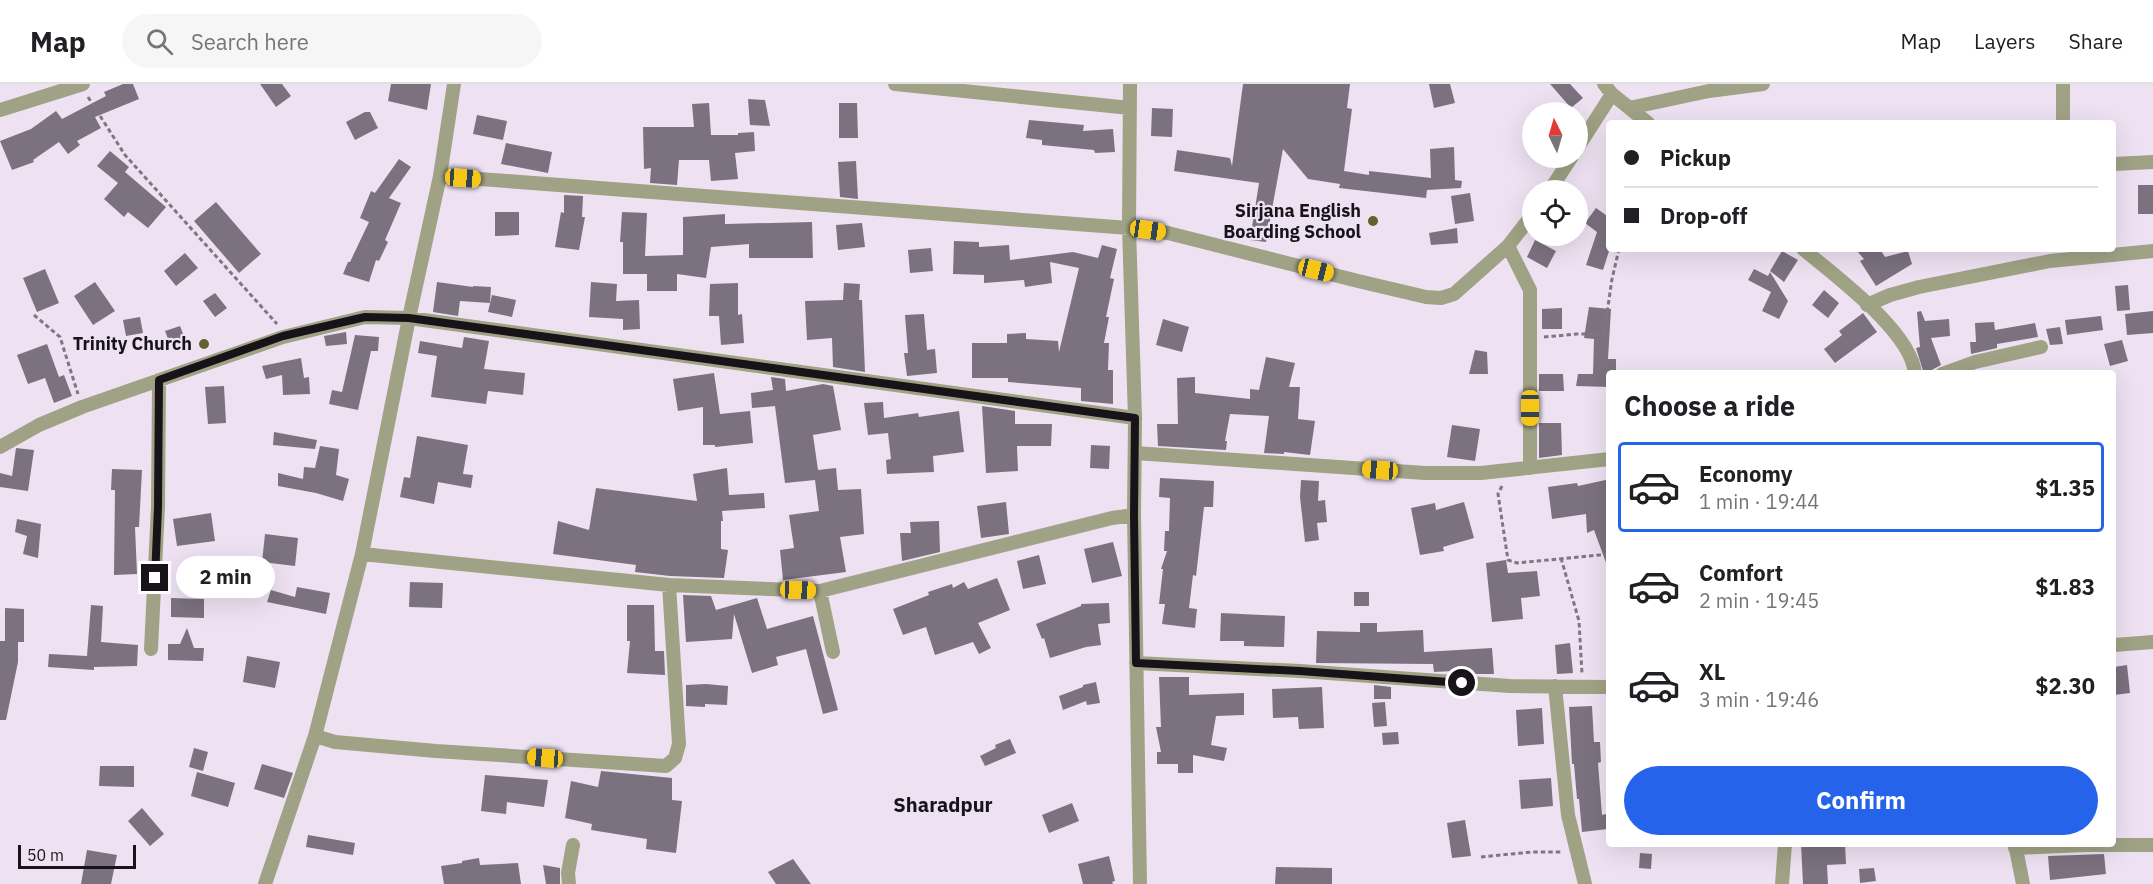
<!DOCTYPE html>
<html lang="en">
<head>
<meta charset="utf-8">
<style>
  :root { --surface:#fff; --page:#f6f6f6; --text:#202124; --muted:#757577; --line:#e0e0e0; --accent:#2563eb }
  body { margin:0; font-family:"IBM Plex Sans",sans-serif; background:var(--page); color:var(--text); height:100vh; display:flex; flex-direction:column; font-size:22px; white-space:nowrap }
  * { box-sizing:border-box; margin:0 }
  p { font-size:20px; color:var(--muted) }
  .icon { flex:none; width:33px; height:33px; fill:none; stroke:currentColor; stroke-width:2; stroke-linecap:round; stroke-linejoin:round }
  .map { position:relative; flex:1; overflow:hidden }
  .drawer { position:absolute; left:1606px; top:286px; width:510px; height:477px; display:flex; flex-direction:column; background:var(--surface); border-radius:6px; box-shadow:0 6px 24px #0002 }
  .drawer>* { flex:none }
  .guide { position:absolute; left:1606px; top:36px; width:510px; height:132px; border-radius:6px; box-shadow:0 6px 24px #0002; display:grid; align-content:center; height:132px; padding:0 18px; background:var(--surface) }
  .needle { width:39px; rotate:355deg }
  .buttons { position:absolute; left:1522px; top:18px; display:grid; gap:12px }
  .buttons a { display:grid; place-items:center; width:66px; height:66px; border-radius:50%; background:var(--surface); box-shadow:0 6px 24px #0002; font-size:30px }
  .scale { position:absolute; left:18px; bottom:15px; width:118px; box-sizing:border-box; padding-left:6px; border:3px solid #171318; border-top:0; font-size:16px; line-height:21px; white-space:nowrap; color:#171318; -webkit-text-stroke:4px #eee2f2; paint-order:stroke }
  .end { position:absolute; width:27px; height:27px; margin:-14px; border:8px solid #171318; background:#fff; box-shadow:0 0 0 3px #fff }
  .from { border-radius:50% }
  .bubble { position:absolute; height:42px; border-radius:21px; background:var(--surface); box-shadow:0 6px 24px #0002; font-size:20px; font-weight:800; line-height:42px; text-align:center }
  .car { position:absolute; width:18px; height:36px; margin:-18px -9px; border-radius:8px; box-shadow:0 0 4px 2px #0007; background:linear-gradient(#f5c518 24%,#345 0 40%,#f5c518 0 76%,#345 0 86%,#f5c518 0) }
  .guide b { display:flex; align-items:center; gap:21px; height:57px; font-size:22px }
  .guide b+b { border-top:2px solid var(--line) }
  .guide i { width:15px; height:15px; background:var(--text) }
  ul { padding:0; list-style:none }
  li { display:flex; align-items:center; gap:18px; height:90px; margin:0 12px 9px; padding:0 6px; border:3px solid transparent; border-radius:6px }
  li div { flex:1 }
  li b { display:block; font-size:22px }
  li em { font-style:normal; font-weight:800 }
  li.selected { border-color:var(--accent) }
  li>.icon { width:54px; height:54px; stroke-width:1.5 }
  h2 { padding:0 18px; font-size:27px; line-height:72px }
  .primary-button { display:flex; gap:12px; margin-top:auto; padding:12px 18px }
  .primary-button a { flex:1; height:69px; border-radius:36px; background:var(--accent); color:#fff; font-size:24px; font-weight:800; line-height:69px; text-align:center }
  header { display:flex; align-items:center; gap:36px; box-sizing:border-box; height:84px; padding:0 30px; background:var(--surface); border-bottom:2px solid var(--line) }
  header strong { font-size:28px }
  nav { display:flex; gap:33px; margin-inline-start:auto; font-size:21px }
  .search { width:420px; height:54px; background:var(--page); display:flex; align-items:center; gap:15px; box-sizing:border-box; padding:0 21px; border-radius:33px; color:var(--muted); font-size:22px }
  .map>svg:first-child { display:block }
  .building { fill:#7c717f }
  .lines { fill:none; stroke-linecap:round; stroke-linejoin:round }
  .path { stroke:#7e7681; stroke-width:3; stroke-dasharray:4.5 3; stroke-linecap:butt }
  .street { stroke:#9fa284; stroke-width:14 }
  .route { stroke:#171318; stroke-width:8 }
  .poi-dot { fill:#606330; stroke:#eee2f2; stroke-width:2 }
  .labels { text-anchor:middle; stroke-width:4.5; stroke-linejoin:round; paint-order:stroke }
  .poi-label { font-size:18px; font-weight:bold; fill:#171318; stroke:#eee2f2; text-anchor:end }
  .neighbourhood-label { font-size:20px; font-weight:bold; fill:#171318; stroke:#eee2f2 }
</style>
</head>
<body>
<header>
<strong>Map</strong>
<div class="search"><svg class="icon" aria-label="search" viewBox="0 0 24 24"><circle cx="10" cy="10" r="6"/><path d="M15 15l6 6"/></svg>Search here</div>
<nav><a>Map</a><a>Layers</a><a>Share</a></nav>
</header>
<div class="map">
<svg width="2153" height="800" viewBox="0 0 2153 800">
  <rect width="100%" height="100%" fill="#eee2f2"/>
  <!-- building -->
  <path class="building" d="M123,0H133L139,15L95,33L101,44L77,57L80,61L68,70L59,58L33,76L34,78L12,86L0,57L31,45L56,27L62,35L106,12L104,8Z
    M260,0H282L291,12L276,23Z
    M391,0H431L427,26L388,17Z
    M1243,0H1350L1347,24L1352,25L1344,87L1369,91V87L1431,94L1430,65L1454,63L1455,96L1462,97L1461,104L1427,106L1426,114L1339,104L1340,100L1308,95L1283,65L1266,158L1250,156L1259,99L1174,87L1177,66L1230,74L1232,82Z
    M1429,0H1450L1455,19L1434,24Z
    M1550,0H1570L1583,14L1571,24Z
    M748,15L765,16L770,42L750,41Z
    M709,19L711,51H738V49L754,48L755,67L735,69L738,95L711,97L709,76H679L677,101L650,99L651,84L644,85L643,43H694L692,20Z
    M839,19H857L858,54H839Z
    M1152,24L1173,25L1172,53L1151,52Z
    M365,28H370L378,44L355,56L346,38Z
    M477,31L507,37L503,56L473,50Z
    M1029,36L1084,41L1083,47L1113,45L1115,68L1095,69L1094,66L1042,61V56L1026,54Z
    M506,59L552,68L548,89L501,80Z
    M110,67L129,83L125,88L166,123L148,144L128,128L124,133L104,115L118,99L97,82Z
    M399,75L411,83L389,114L401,119L385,156L388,158L379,177L376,176L369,198L343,190L348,178H350L369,138L360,134L371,107L375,109Z
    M856,77L858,115L840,113L838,78Z
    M2138,101H2153V130H2138Z
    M1470,109L1474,137L1455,140L1451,112Z
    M564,111L583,112L582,133H585L579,166L555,163L561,128L564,129Z
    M216,118L261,170L239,189L194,137Z
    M1596,124L1610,134V164L1603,186L1586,181L1597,148L1585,139Z
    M495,128H519V151L495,152Z
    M622,128L647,129L645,172L683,171V133L725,130V140L812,138L813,174H749V160L711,163L706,194L677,190V207H647V190H623V158H620Z
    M862,139L865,163L838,166L836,141Z
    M1457,144L1458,159L1431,161L1429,149Z
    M1535,156L1556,167L1547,184L1527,173Z
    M954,157L979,158V163L1009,161L1010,176L1073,168L1098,174L1102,161L1117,165L1110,194L1114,195L1106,233H1109L1104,259H1109L1108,286H1113V320L1081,317V304L1008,298V294H972V259H1007V250L1026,249V255L1058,257L1059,268L1079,184L1050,178L1052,199L1025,203L1024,196L984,199V191L953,190Z
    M931,164L933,187L910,189L908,166Z
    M1855,165H1872L1876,168L1880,165L1885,173L1908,167L1912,180L1876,202L1860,177L1864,175Z
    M1782,167L1798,176L1784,198L1770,187Z
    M185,169L198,184L176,202L164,187Z
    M45,185L59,219L37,228L23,194Z
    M1754,185L1768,192L1770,188L1788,217L1779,235L1762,227L1771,208L1748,196Z
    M95,198L115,227L93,241L74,212Z
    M437,198L473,203V202L491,203L490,219L460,217L458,232L433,228Z
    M591,198L617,200L616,217L639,216L640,245L623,246V235L589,233Z
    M738,199V231L742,230L744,259L721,261L719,232H709L710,200Z
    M844,199L860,200L859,216H862L865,288L833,283L832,254L807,256L805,217L843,216Z
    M2128,201L2130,226L2117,227L2115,202Z
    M1824,206L1839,219L1828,234L1812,221Z
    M215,209L227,224L215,233L203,217Z
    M492,211L516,216L512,233L488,228Z
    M1589,223L1611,225L1608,275H1616V290H1610V303L1576,302L1578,290H1593L1594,255L1584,254Z
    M1562,224V245H1542V225Z
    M1921,227L1925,237L1949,235L1950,252L1931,254L1941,281L1924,290L1916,264L1920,263L1917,228Z
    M2153,227V249L2127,251L2125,230Z
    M1863,229L1877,248L1835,279L1824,265L1842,251L1839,247Z
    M924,230L927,266L935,265L937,289L907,292L904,269H908L905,231Z
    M2101,232L2103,246L2067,251L2065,236Z
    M140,233L143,249L126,252L123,236Z
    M1163,235L1189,243L1182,268L1156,261Z
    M1994,238L1995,246L2035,239L2038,253L1997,260V264L1971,270L1970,258H1976L1975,239Z
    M180,242L187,260L172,265L165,247Z
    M2060,243L2063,260L2050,261L2046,245Z
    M346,248L347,260L326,262L324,252Z
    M355,251L379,253L378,267H371L358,326L329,320L332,306L342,308Z
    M464,253L489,257L484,285L525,289L523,311L488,307L486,320L431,313L437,272L418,269L420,257L462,264Z
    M2122,256L2128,277L2110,282L2104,260Z
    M47,260L59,293L64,291L72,312L54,319L45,294L28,300L17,271Z
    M1475,266L1487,268L1488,290H1469Z
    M1266,273L1295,279L1289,303H1300L1298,335L1315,337L1310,371L1284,368V370L1264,369L1269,332L1230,330L1225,357H1227L1226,366L1158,362L1157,340H1178L1177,294L1195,293V309L1250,315V305L1259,306Z
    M301,274L304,294L309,293L310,310L283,311L282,291L266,295L262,282Z
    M714,289L720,330L750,327L753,359L715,363V361H703V323L678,327L673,295Z
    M1539,290H1563L1564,307H1539Z
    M771,293L785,295L786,307L823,300L833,302L841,346L813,351L818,386L836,384L838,406L861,405L864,450L840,453L846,488L783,496L780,466L794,464L789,431L819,427L815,396L785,399L775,322L752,324L751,309L773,306Z
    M224,302L226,339L208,340L205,303Z
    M883,318L884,334L918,329L919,333L959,327L964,368L933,372L934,388L887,390L886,376L891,375L888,349L868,351L864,319Z
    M982,322L1015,327V340H1052L1051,362H1017L1018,387L986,389Z
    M1539,339H1561L1562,371L1539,374Z
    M1452,341L1480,345L1475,377L1447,373Z
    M274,348L317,356L315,365L273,361Z
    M417,352L468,361L463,390L473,391L471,404L438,398L434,420L400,413L404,393L410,394Z
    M1091,361L1110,362L1109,385L1090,384Z
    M320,362L339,365L336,391L349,395L343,417L316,409L278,402V389L303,395L304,383L315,384Z
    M16,364L34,366L28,407L0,403V389L12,392Z
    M727,384L729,411L764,409L765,424L722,427L723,437H721V465L728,466L724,494L670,492L635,488L636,481L553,470L558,437L589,446L596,404L697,417L693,390Z
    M112,385L142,386L139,443H135L137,490L114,491L115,406H111Z
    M1160,394L1214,397L1213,423H1204L1196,492L1193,491L1189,524L1197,525L1195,544L1162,540L1165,520H1159L1163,485H1161L1167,467H1164L1165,447H1169L1170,414L1159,413Z
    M1610,395V484H1608L1594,446L1587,449L1586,430L1552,435L1548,403L1577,399L1578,402Z
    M1301,396L1319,397L1318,417L1325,416L1327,438L1317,439L1319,456L1305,458L1300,413Z
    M1006,418L1009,450L981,454L977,422Z
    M1464,418L1474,454L1443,463L1444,467L1420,471L1411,424L1435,419L1436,426Z
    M211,429L215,457L177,462L173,435Z
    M17,435L41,440L38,474L23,470L27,452L15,448Z
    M939,437L940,468L902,477L900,449H911L910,438Z
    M265,450L298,454L295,482L262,478Z
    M1113,458L1122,492L1092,499L1084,465Z
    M1039,471L1046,500L1023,505L1017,477Z
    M1506,476L1508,489L1537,487L1540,512L1521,514L1523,535L1492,538L1486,479Z
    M997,494L1010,526L978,539L991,564L979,570L973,558L935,571L926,543L903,551L893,525L929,511L928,508L952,500L953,504L964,498L968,505Z
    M410,498L443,499L442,524L409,523Z
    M297,503L330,509L326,530L267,518L271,506L295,513Z
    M1354,508H1369V522H1354Z
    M683,511L711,512L716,526L757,514L767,545L813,532L838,626L823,630L806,565L776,573L778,581L752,589L734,530L732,555L686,558Z
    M171,514L204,515V534L171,533Z
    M1109,519L1110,539L1098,540L1101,561L1086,563L1050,574L1044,554L1042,555L1036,540L1081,522V520Z
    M91,521L103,522L101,558L138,561L137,582L94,583V586L48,583L49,570L87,572Z
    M627,521H654L655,567H664L665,591L627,589L630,557H627Z
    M5,524L24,525V558H18V578L6,636H0V557H5Z
    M1221,529L1285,532L1284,563L1244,562V557H1220Z
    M1360,539H1377V548L1423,546L1424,568L1492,564L1494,590H1472V586L1434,588L1433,580L1316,579L1317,547L1360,548Z
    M187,544L194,564H204L203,577L168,576V560H180Z
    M1570,559L1573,589L1557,590L1555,561Z
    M247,572L280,578L275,604L243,598Z
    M2127,581L2130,609L2114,611V583Z
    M1159,593H1189V611L1244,609V631L1216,632L1211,661L1227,664L1224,677L1193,671V689H1178V680H1157V668H1161L1156,643H1161Z
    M1096,598L1100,619L1087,621L1086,617L1063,626L1059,612L1083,603V601Z
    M706,600L728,602L727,621L705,620V623L686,622V601Z
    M1374,601L1391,603V615H1374Z
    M1322,603L1324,644L1299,645L1298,633L1273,634L1272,605Z
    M1385,618L1387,642L1374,643L1372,619Z
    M1592,622L1594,658H1600L1601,678L1598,679L1602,731L1606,730L1608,745L1582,748L1579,715H1577L1574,680H1572L1569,623Z
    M1542,624L1544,660L1518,662L1516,626Z
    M1398,648L1399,660L1383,661L1382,649Z
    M1010,655L1016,669L985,682L980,672L996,664L995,661Z
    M194,664L208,668L203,687L189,683Z
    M262,680L293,689L284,714L254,705Z
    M100,682H134V703L99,702Z
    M601,687L672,694V716L682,717L676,769L646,765L647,755L591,746L592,740L565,734L571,697L598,703Z
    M197,688L235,699L228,723L191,712Z
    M485,691L548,696L544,723L507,718L506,730L481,727Z
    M1551,694L1553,722L1521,725L1519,696Z
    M1072,719L1079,737L1049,749L1042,731Z
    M142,724L164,750L150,762L128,737Z
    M1465,736L1471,772L1452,774L1447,739Z
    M308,751L355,759L353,771L306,763Z
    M1801,760H1845L1846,780L1827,781L1828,800H1803Z
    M87,766L117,771L111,800H81Z
    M1640,769L1652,770L1651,785L1639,784Z
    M2104,770L2106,790L2050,796L2048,772Z
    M1109,772L1115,797L1112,798L1113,800H1083L1078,780Z
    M479,774L480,781L518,779L521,800H444L441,782L462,779V777Z
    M793,775L811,800H776L768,788Z
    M543,781L560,784V800H546Z
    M1276,783L1332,784V800H1275Z
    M1874,784L1876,797L1860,799L1859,785Z"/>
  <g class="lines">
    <!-- path -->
    <path class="path" d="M88,13L125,71L277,240
      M34,231L60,253L78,310
      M1544,253L1577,250H1604L1612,195L1619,165
      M1502,402L1498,410L1508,476L1517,479L1610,470
      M1561,474L1579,537L1582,590
      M1481,773L1532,768H1563"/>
    <!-- street -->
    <path class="street" d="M895,0L1130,24
      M1130,0L1129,144L1135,334L1134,431L1140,800
      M1604,0L1612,10L1648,39
      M2063,0V39
      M1629,24L1709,7L1763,0
      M0,26L83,0
      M1578,63L1612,10
      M2114,80L2153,78
      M440,92L1129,144L1168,149L1358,197L1426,213L1441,214L1454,210L1508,162L1533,130
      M1550,106L1571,74
      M1508,162L1530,206V384
      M1803,165C1834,191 1912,248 1915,290
      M1867,221L1890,211L1919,203L2050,177L2153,167
      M1942,290L1975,278L2041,263
      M0,363L39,341L82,323L283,253L365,233L409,234L1135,334
      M1135,369L1425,389H1481L1610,375
      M362,470L669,501L820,507L1112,434L1134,431
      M820,507L833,568
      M2114,561L2153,558
      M151,565L158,423L159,296
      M1136,579L1300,587L1510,602L1610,603
      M1555,602L1568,731L1585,800
      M315,652L335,658L436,667L666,682L675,674L679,660L669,501
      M2015,760L2023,800
      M2015,764L2086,761H2153
      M265,800L315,652L362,470L409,234L440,92L454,0
      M569,800L568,789L573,761
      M1782,800L1785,760"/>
  </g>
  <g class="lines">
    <!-- route -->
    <path class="route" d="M155,494L158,423L159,296L283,252L365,233L409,234L1135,334L1134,431L1136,579L1300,587L1462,599"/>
  </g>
  <!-- markers -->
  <g class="poi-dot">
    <circle cx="1373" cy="137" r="6"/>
    <circle cx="204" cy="260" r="6"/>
  </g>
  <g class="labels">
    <!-- poi labels -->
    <g class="poi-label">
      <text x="1361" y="133">Sirjana English<tspan x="1361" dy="21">Boarding School</tspan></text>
      <text x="192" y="266">Trinity Church</text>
    </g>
    <!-- neighbourhood labels -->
    <g class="neighbourhood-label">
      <text x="943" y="728">Sharadpur</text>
    </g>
  </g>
</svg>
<div class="buttons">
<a><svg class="needle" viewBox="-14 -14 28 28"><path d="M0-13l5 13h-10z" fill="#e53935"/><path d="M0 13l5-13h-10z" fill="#757577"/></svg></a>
<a><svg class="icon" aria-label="locate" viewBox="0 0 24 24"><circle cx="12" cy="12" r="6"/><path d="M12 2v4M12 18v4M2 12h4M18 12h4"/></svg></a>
</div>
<div class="scale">50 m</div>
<i class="end from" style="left:1462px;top:599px"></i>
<i class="end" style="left:155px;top:494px"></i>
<div class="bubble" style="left:176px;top:472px;width:99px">2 min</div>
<i class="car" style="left:463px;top:94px;rotate:94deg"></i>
<i class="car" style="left:1148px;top:146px;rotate:98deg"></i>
<i class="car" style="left:1316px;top:186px;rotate:104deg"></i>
<i class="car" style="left:1530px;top:324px;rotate:180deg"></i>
<i class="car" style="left:1380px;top:386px;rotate:274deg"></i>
<i class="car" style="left:798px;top:506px;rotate:92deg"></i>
<i class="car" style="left:545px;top:674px;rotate:274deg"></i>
<div class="guide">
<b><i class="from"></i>Pickup</b>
<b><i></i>Drop-off</b>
</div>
<section class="drawer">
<h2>Choose a ride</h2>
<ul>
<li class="selected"><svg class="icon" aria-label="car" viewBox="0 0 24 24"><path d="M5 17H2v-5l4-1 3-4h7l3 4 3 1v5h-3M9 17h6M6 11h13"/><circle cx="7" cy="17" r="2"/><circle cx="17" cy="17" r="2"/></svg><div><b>Economy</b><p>1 min · 19:44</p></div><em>$1.35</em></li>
<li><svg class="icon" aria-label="car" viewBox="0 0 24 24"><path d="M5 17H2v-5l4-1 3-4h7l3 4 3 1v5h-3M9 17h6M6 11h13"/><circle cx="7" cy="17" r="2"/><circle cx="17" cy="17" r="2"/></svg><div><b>Comfort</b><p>2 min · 19:45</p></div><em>$1.83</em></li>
<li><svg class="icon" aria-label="car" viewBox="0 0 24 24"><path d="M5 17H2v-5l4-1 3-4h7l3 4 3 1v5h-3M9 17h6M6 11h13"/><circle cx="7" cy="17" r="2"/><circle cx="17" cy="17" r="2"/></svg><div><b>XL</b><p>3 min · 19:46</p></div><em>$2.30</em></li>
</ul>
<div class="primary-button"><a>Confirm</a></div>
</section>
</div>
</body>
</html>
